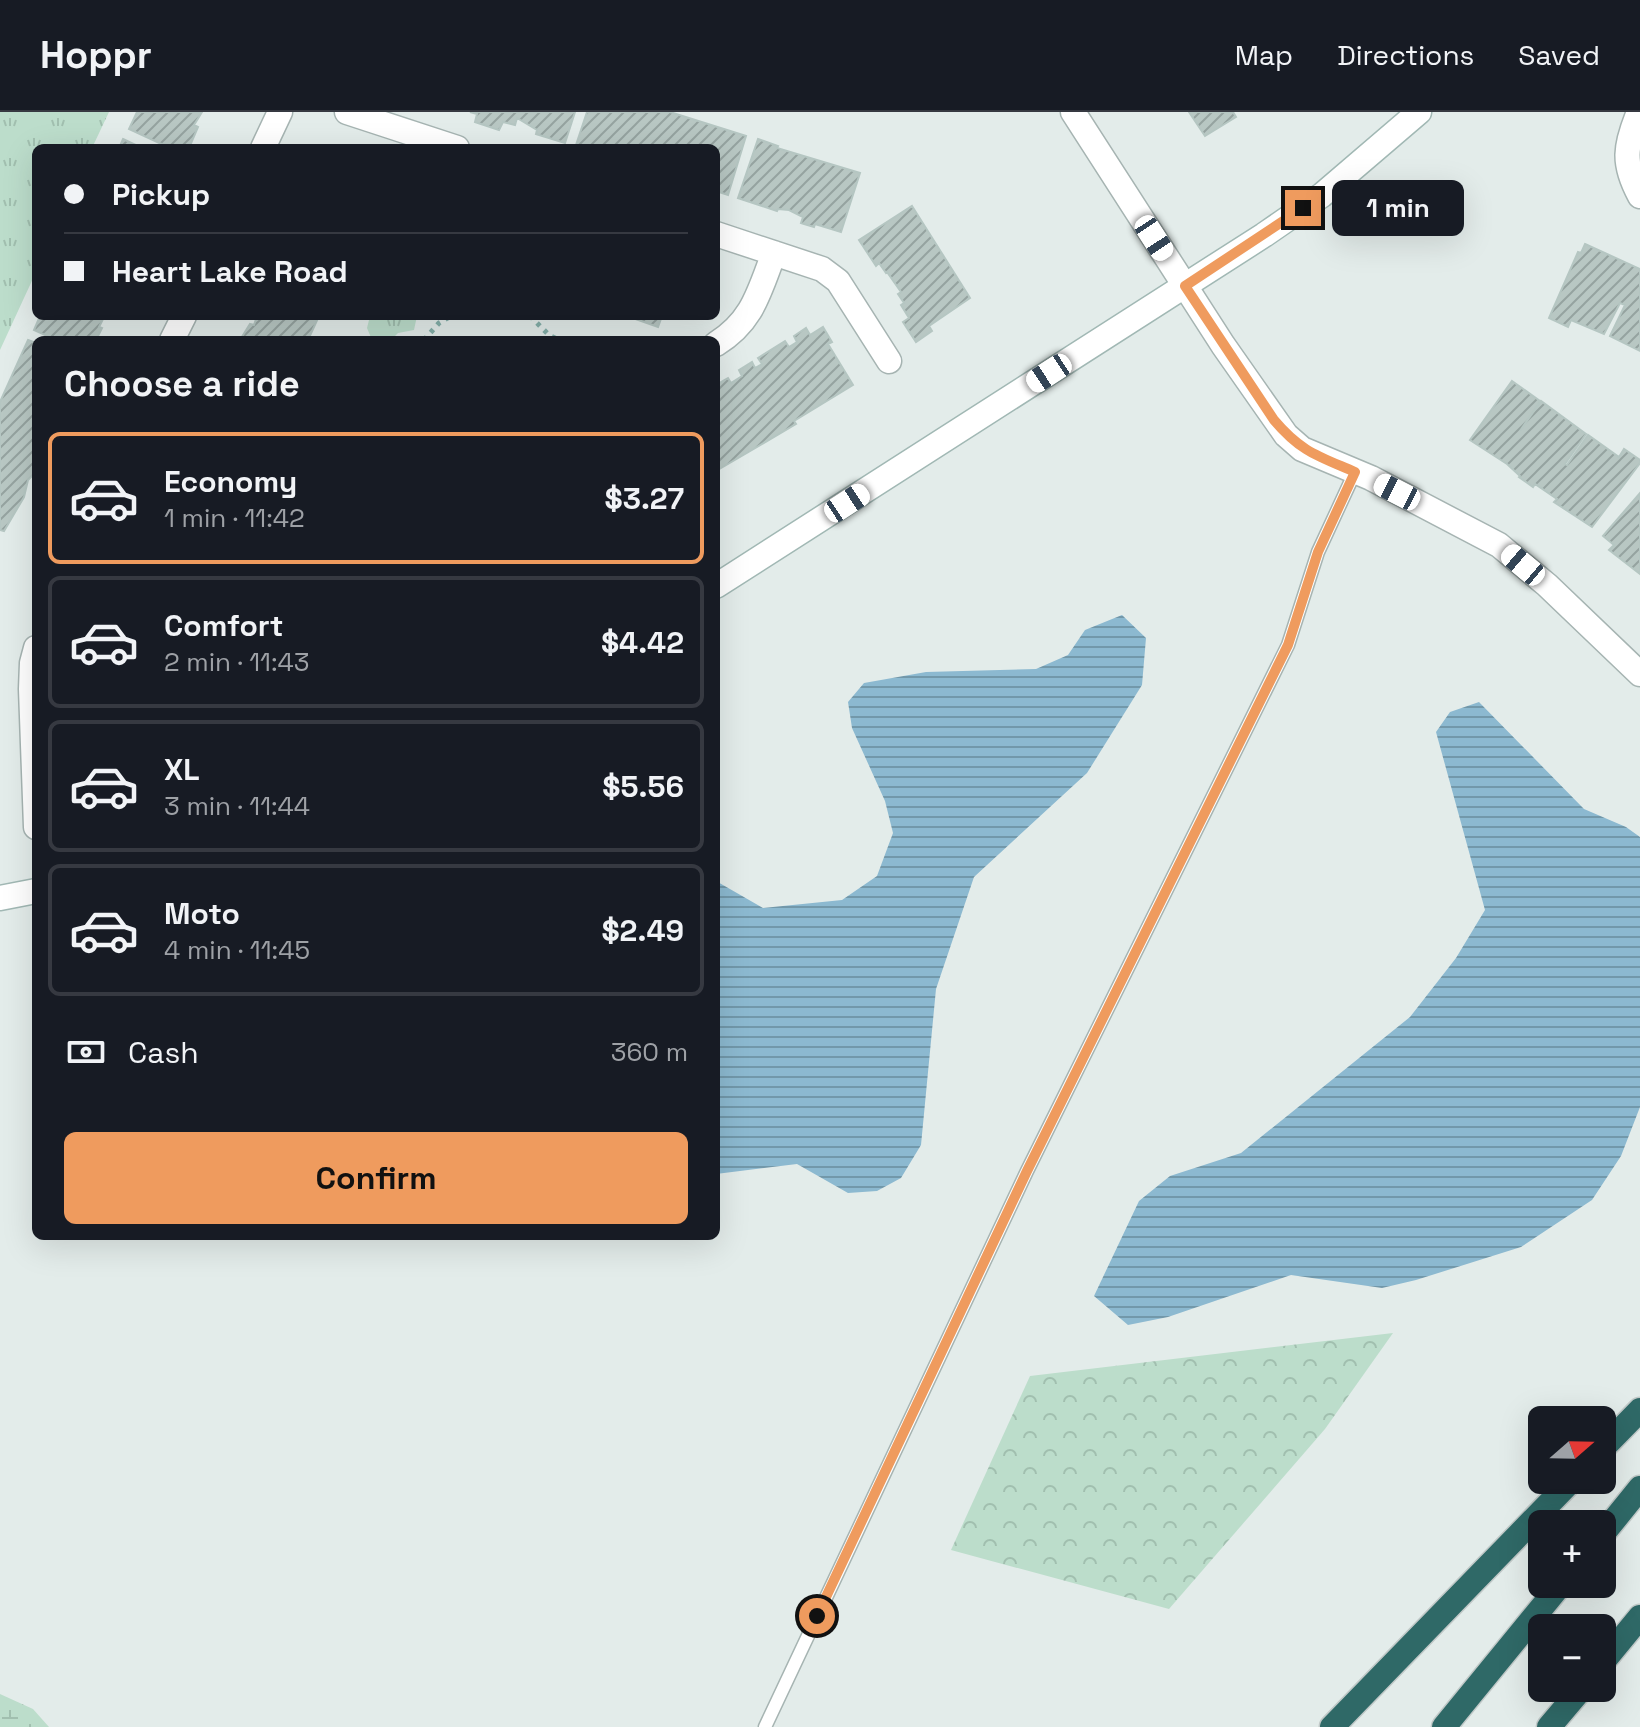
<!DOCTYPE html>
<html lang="en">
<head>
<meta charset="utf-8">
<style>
  :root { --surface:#171b24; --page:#242831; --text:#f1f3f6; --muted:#9ea1a6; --line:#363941; --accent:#ef9b5e }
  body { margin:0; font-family:"Space Grotesk",sans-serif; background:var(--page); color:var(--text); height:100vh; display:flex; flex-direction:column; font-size:30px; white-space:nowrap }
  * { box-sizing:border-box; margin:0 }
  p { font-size:26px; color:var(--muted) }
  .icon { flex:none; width:44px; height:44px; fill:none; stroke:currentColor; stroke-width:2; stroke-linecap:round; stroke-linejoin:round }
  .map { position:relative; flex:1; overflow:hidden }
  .sheet { position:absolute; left:32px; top:224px; width:688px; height:904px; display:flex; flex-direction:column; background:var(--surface); border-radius:12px; box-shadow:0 8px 32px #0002 }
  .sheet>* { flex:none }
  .hud { position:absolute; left:32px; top:32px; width:688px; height:176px; border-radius:12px; box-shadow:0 8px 32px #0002; display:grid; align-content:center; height:176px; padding:0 32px; background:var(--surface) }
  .needle { width:52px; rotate:70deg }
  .fabs { position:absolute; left:1528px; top:1294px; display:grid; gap:16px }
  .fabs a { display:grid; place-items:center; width:88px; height:88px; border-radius:12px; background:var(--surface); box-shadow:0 8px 32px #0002; font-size:40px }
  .end { position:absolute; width:36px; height:36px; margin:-18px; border:10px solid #ef9b5e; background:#111; box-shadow:0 0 0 4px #111 }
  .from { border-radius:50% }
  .bubble { position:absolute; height:56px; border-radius:12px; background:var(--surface); box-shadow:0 8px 32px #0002; font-size:26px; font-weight:700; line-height:56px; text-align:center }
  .car { position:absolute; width:24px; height:48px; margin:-24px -12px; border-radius:10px; box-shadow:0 0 6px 2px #0007; background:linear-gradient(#fff 24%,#345 0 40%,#fff 0 76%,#345 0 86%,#fff 0) }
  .hud b { display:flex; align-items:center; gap:28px; height:76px; font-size:30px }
  .hud b+b { border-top:2px solid var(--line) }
  .hud i { width:20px; height:20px; background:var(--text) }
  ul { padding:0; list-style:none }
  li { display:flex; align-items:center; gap:24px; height:132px; margin:0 16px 12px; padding:0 16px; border:4px solid var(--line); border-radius:12px }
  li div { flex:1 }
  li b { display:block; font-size:30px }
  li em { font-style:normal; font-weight:700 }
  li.active { border-color:var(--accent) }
  li>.icon { width:72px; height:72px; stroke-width:1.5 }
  h2 { padding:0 32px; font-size:36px; line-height:96px }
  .pay { display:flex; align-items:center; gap:20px; height:88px; padding:0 32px; font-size:30px }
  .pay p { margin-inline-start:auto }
  .cta { display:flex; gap:16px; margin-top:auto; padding:16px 32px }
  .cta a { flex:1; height:92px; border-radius:12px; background:var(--accent); color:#111; font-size:32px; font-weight:700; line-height:92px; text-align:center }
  header { display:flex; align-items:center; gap:48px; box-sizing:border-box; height:112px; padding:0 40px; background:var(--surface); border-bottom:2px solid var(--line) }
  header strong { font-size:38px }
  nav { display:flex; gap:44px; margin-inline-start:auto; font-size:28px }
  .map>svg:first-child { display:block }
  .grass { fill:url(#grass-tufts) }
  .forest { fill:url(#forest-crowns) }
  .wetland { fill:url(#wetland-marsh) }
  .water { fill:url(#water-rules) }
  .building { fill:url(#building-hatch); stroke:#b5c6c2; stroke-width:2 }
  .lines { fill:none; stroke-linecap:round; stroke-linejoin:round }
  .lane-casing { stroke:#a6b4b2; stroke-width:15 }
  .street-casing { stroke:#a6b4b2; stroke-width:27 }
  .secondary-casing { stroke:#a1b8b4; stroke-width:27 }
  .highway-casing { stroke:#c1c9c8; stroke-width:27 }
  .path { stroke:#84afa9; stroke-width:5; stroke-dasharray:4 6; stroke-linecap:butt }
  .lane { stroke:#fff; stroke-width:12 }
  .street { stroke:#fff; stroke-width:24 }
  .secondary { stroke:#fff; stroke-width:24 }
  .highway { stroke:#2f6967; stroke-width:24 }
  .route { stroke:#ef9b5e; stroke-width:10 }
</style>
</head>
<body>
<header>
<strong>Hoppr</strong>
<nav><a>Map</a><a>Directions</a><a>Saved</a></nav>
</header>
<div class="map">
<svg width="1640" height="1615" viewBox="0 0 1640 1615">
  <defs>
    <pattern id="grass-tufts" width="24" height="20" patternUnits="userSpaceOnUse" patternTransform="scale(2)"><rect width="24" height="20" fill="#bcddcb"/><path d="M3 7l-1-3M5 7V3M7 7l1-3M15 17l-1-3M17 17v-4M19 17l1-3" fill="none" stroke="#a1bfaf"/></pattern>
    <pattern id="forest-crowns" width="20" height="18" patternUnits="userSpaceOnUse" patternTransform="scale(2)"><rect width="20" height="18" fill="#bcddcb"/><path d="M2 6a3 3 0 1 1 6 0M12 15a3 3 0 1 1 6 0" fill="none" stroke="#a1bfaf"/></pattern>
    <pattern id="wetland-marsh" width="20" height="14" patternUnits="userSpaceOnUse" patternTransform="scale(2)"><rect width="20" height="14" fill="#bcddcb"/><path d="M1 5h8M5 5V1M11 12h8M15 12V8" fill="none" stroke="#a1bfaf"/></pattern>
    <pattern id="water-rules" width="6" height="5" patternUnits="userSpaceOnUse" patternTransform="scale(2)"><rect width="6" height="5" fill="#8cb9d0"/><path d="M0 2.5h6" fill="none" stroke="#7298aa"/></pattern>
    <pattern id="building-hatch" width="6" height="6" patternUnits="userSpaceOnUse" patternTransform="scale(2)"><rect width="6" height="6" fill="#b8c7c3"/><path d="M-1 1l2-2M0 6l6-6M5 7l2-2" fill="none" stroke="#95a3a0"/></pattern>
  </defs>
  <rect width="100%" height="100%" fill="#e3ecea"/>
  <!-- grass -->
  <path class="grass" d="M0,0H109L92,36H36V160L0,238Z
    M370,204H417L414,218L398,221L391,228H372L367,216Z"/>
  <!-- forest -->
  <path class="forest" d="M1393,1221L1325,1317L1169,1497L951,1438L1030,1264Z"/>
  <!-- wetland -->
  <path class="wetland" d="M0,1582L33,1597L49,1615H0Z"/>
  <!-- water -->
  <path class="water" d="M1122,503L1146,526L1142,573L1087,661L974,765L936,877L921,1033L901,1066L877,1079L848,1081L797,1052L716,1062V769L763,796L842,788L877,764L893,721L885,689L852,616L848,590L864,571L926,560L1036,557L1068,543L1085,518Z
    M1479,590L1584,697L1626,715L1640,725V995L1621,1044L1592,1088L1521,1135L1416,1168L1382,1176L1291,1163L1168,1205L1128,1213L1094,1184L1139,1089L1170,1064L1241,1041L1410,905L1456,846L1485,798L1436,620L1450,600Z"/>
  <!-- building -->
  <path class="building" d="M137,0H202L194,13L198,15L189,36H170L129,17Z
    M470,0H575L565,31L536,22L537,18L517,6L515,13L503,10L499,18L475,10L477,2Z
    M587,0H670L746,24L728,83L716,79V36H586L576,33Z
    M1189,0H1233L1236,5L1205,24Z
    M123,27L142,36H119Z
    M758,27L778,34L777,36L860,61L841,120L815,112L814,115L801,111L803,105L789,98L778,97L777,99L738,86Z
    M912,94L970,186L929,214L932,219L916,230L903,210L909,206L901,193L904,191L898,182L901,180L887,160L886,161L879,151L876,154L859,128Z
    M1585,132L1640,157V239L1610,224L1625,193L1620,191L1604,222L1571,208L1568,215L1549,206L1578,140L1581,141Z
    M40,204H107L104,205L99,215L102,216L96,228H56L34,218Z
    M257,204H319L308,228H240L250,212L254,213Z
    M627,204H662L658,215Z
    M823,215L832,230L828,232L853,273L794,309L796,312L716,359V364V282L719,280L716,273L728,266L731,271L742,264L739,258L752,250L755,256L762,252L758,246L785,229L789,235L797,230L794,224L806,216L810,223Z
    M28,228L36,231V360L28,368L24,385L4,419L0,418V290Z
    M1512,269L1540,289L1520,319L1541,289L1586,322L1565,352L1567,353L1588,323L1619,345L1624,337L1640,348V351L1592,415L1554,390L1557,387L1535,372L1533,375L1519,365L1520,364L1507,352L1470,328Z
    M1640,381V462L1609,438L1614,433L1603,424Z"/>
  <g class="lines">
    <defs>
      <path id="lane" d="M765,1615L1027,1059L1288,533L1318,440L1355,360"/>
      <path id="street" d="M347,0L457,36
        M1073,0L1223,233L1286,323L1302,337L1371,366L1499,433L1547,473L1640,562
        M1639,0C1625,34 1622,51 1640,84
        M263,36L280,0
        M716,122L822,157L838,169L889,249
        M172,228L184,204
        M716,232C753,209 759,180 774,141
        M36,536L32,551L31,577L36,715"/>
      <path id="secondary" d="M716,474L1264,123L1322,83L1419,0
        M0,786L36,779"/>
      <path id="highway" d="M1602,1337L1640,1298
        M1602,1423L1640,1376
        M1602,1551L1640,1505
        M1332,1615L1572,1368
        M1444,1615L1561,1472
        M1549,1615L1582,1576"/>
    </defs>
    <!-- lane casing -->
    <use href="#lane" class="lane-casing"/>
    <!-- street casing -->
    <use href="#street" class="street-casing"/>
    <!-- secondary casing -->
    <use href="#secondary" class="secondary-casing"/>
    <!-- highway casing -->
    <use href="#highway" class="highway-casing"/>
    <!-- path -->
    <path class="path" d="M530,204L549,223L559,228
      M424,228L439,211L451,204"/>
    <!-- lane -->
    <use href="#lane" class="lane"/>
    <!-- street -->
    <use href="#street" class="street"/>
    <!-- secondary -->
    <use href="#secondary" class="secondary"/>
    <!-- highway -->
    <use href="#highway" class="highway"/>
  </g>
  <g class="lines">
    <!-- route -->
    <path class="route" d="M817,1504L1027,1059L1288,533L1318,440L1355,360C1318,344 1301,340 1274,308L1185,174L1303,96"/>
  </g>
</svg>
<div class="fabs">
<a><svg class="needle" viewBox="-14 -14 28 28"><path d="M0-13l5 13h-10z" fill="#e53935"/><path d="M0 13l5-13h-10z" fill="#9ea1a6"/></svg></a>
<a>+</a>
<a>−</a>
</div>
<i class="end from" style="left:817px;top:1504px"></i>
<i class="end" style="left:1303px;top:96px"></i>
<div class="bubble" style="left:1332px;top:68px;width:132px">1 min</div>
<i class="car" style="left:1154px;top:126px;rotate:147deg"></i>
<i class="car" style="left:1049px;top:261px;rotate:237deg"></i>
<i class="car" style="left:1397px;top:380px;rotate:297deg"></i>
<i class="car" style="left:847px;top:391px;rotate:57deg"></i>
<i class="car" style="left:1523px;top:453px;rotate:310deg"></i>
<div class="hud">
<b><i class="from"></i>Pickup</b>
<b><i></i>Heart Lake Road</b>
</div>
<section class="sheet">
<h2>Choose a ride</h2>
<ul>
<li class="active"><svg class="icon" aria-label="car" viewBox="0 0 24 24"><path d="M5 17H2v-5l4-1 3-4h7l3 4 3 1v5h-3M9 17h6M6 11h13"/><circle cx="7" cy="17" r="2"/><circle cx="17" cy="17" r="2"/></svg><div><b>Economy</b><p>1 min · 11:42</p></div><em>$3.27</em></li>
<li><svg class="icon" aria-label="car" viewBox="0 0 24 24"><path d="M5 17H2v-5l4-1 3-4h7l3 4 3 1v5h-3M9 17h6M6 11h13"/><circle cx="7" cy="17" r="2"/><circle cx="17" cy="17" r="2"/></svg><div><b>Comfort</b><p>2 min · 11:43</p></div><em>$4.42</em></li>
<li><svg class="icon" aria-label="car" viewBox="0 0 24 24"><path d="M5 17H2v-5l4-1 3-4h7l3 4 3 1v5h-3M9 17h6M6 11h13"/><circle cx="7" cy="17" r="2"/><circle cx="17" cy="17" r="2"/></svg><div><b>XL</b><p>3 min · 11:44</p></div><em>$5.56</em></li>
<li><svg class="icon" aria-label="car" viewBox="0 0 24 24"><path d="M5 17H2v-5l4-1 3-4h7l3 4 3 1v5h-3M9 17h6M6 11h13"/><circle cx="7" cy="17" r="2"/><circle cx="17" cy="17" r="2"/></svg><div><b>Moto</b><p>4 min · 11:45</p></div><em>$2.49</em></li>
</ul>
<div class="pay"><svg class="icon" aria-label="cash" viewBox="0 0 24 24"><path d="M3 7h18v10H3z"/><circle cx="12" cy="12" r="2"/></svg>Cash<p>360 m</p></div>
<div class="cta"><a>Confirm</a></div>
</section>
</div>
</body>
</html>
